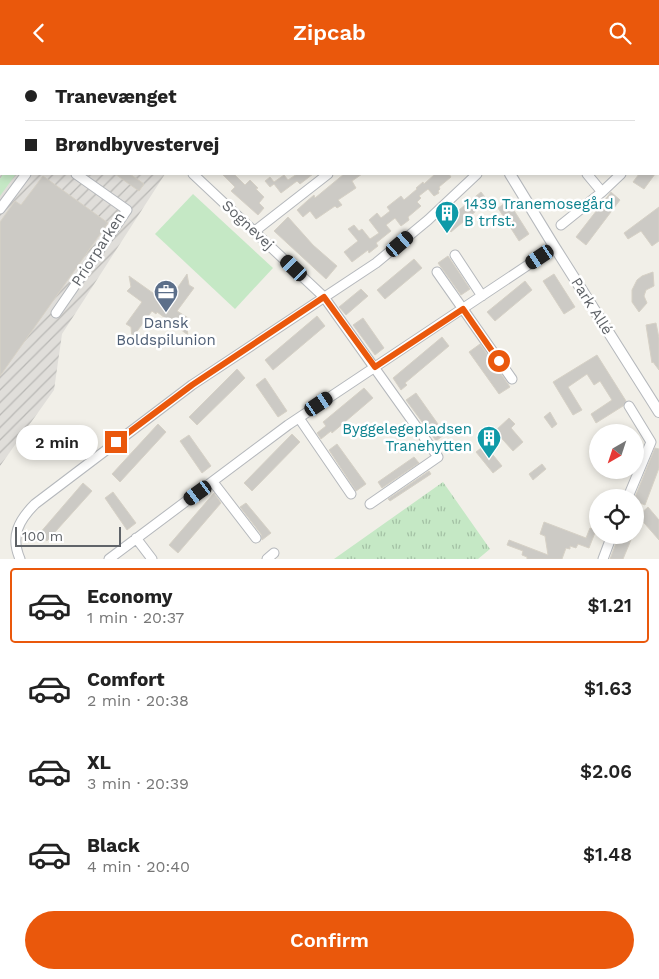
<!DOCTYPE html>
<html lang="en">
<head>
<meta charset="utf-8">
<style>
  :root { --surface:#fff; --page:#f6f6f6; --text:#222; --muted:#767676; --line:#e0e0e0; --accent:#ea580c }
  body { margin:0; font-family:"Work Sans",sans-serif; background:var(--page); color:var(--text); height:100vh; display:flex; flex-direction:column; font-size:19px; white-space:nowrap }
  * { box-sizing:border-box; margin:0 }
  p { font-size:16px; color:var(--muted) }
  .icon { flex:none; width:28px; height:28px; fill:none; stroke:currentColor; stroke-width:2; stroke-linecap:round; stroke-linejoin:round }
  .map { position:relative; height:494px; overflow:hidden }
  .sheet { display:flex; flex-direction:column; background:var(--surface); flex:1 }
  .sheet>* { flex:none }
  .guide { position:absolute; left:0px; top:0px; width:660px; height:110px; box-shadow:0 2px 8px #0003; display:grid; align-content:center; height:110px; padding:0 25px; background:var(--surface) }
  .needle { width:32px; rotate:219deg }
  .fabs { position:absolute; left:589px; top:359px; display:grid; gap:10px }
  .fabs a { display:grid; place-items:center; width:55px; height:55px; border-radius:50%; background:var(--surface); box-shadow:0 2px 8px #0003; font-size:25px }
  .scale { position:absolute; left:15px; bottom:12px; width:106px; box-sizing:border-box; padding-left:5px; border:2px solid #5f6368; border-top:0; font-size:14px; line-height:18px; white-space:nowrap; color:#5f6368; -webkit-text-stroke:4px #fff; paint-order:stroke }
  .end { position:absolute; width:22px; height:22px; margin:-11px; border:6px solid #ea580c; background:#fff; box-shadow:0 0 0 2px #fff }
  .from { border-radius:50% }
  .bubble { position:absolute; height:35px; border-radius:18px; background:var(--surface); box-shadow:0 2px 8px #0003; font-size:16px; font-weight:600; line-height:35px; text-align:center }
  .car { position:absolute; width:15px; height:30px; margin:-15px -8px; border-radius:6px; box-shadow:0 0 4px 1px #0007; background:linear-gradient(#222 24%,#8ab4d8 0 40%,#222 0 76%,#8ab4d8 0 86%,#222 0) }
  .guide b { display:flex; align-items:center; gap:18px; height:48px; font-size:19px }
  .guide b+b { border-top:1px solid var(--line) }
  .guide i { width:12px; height:12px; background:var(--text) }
  ul { padding:9px 0 0; list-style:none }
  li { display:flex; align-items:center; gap:15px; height:75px; margin:0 10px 8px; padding:0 15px; border:2px solid transparent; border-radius:5px }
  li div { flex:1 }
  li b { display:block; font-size:19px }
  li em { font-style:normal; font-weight:600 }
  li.active { border-color:var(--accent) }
  li>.icon { width:45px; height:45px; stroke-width:1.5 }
  .primary-button { display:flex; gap:10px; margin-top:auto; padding:10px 25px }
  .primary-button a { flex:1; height:58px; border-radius:30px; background:var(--accent); color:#fff; font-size:20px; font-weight:600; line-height:58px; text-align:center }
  header { display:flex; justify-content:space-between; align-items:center; height:65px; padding:0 25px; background:var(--accent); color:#fff; font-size:22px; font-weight:600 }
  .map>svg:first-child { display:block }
  .industrial { fill:url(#industrial-furrows) }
  .grass { fill:url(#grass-tufts) }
  .pitch { fill:#c5e8c5 }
  .building { fill:#cccac5; stroke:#d6d1c6 }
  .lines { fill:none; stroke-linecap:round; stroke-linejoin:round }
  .minor-casing { stroke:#b5b8bc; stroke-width:11 }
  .tertiary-casing { stroke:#b5b8bc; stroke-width:12 }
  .minor { stroke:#fff; stroke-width:9 }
  .tertiary { stroke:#fff; stroke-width:10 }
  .route { stroke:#ea580c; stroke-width:6 }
  .labels { text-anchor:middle; stroke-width:5; stroke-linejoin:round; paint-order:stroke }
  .culture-label { font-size:15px; fill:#0d838f; stroke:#fff; text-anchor:start }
  .street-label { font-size:15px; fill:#5f6368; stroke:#fff }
  .service-label { font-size:15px; fill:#4e5e75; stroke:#fff }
</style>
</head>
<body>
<header><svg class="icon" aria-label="back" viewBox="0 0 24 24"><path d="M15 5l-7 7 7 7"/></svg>Zipcab<svg class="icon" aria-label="search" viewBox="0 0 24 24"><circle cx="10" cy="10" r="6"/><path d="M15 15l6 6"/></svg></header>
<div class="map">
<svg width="659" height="494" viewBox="0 0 659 494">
  <defs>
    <pattern id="industrial-furrows" width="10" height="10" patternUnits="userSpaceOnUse" patternTransform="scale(1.25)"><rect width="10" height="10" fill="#e0deda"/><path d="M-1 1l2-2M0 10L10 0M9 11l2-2" fill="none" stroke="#b9b8b5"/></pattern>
    <pattern id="grass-tufts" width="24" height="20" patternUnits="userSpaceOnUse" patternTransform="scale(1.25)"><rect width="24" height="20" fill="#c5e8c5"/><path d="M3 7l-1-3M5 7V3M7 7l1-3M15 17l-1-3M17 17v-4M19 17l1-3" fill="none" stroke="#a3c0a4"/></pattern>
  </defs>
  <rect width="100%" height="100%" fill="#f1efe8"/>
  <!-- industrial -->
  <path class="industrial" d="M0,0L11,1H1V109H165L62,269L54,325L0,401Z"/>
  <!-- grass -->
  <path class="grass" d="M3,109H16L0,131V114Z
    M443,417L490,484L478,494H334Z"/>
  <!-- pitch -->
  <path class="pitch" d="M193,129L273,203L235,244L155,169Z"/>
  <!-- building -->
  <path class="building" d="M115,109H130L144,119L139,126Z
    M222,109H234L245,120L250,115L258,123L256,124L264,132L259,138L264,143L258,150L231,126L235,122Z
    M297,109H313L300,119L297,116L281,128L274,119L270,122L265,116L270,112L274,117L284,110L288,115Z
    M344,109H362L352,116L356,123L338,135L342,140L337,143L335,141L316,154L310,146L303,152L297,145L307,136L314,130L315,133Z
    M435,109H449L451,112L439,122L440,124L438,126L439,128L434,131L428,124L419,131L421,133L417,137L421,141L408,152L409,155L401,161L395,153L386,160L391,166L376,178L378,181L369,188L368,185L352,197L344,187L358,176L348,164L354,160L359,166L362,164L370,174L379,168L369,155L377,148L381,153L390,146L387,142L401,131L404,135L417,124L416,123L423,117L424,119Z
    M639,109H655L644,124L633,117Z
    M43,111L108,158L0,311V157L15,136L21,140Z
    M481,127L488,136L451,167L443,158Z
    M611,127L620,135L586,180L576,172Z
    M508,136L529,169L519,176L498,143Z
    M659,142V176L652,181L641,166L628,174L624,168Z
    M288,152L313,180L337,201L326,214L274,166Z
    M448,191L470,224L461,230L438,198Z
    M414,194L422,203L385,234L377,225Z
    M653,207L654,221L646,225L644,231L647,238L639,247L632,237V225L637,215L642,211Z
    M187,209L189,220L194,223L177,246L190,254L186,259L188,270L157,247L156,249L152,246L132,273L131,262L126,259L142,237L127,226L131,222L129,211L167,238Z
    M554,209L575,242L564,249L543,216Z
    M525,216L532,225L495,256L487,247Z
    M361,224L368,231L346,250L339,242Z
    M317,251L325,261L273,305L265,295Z
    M363,253L384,283L375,290L353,260Z
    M656,258L659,273V305L653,297L652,298L646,260Z
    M442,272L449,281L405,318L407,320L401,325L393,313Z
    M480,279L510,322L499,329L469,287Z
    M597,290L626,336L623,341L596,358L591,349L612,335L600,316L594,320L587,309L568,322L582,345L573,350L553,317Z
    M237,304L245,313L197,360L189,352Z
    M265,313L287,346L278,352L256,320Z
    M364,323L373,333L332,368L331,366L321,374L317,368L326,361L323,357Z
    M416,328L445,369L436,376L406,335Z
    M550,347L557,359L552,363L544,352Z
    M509,353L515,359L511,363L523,377L513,386L495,366Z
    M158,359L166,367L120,417L112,409Z
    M292,369L300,377L252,426L244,418Z
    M189,370L211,401L202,408L180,376Z
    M337,379L366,419L356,426L329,385Z
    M485,380L502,401L493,408L476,387Z
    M655,383L659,384V403L645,440L635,436V432Z
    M414,392L419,398L382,423L378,417Z
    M542,399L546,404L533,415L529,409Z
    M429,406L431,409L390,436L388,434Z
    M83,418L92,426L47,476L39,469Z
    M113,427L136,458L127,465L105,433Z
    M214,428L221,438L178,488L169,480Z
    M246,438L271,468L262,475L261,469L240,442Z
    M648,442L659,455V475L638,451Z
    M544,457L586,473L590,463L596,465L589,483L578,479L576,483L570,481V484L566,483L562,494H527V492L522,490L523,486L507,480L509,475L548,490L545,471L540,469Z
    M619,470H633L623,494H610Z"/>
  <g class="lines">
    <defs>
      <path id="minor" d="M25,0L28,1
        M627,0L628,1
        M321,1L322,0
        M0,55L1,56
        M659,72V71
        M193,109L324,232L438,392L370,439
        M587,109L602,127
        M0,144L26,109
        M561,160L602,127L621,109
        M255,166L328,109
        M455,190L482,231
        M437,207L512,314
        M56,248L127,145L76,109
        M299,353L351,429
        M213,417L256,473
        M628,432L651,377L629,341
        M136,473L152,494
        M20,494C10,471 19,455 35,439L192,320L376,198L428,155L477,109
        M109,494L288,360L540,192
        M267,494L274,488
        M603,494L612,470"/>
      <path id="tertiary" d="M437,0L438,1
        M585,1L587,0
        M510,109L554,181L659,347"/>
    </defs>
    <!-- minor casing -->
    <use href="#minor" class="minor-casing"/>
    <!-- tertiary casing -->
    <use href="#tertiary" class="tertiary-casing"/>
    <!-- minor -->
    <use href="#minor" class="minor"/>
    <!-- tertiary -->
    <use href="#tertiary" class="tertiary"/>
  </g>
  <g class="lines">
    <!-- route -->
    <path class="route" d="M116,377L192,320L324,232L375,302L463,244L499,296"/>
  </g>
  <!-- icons -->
  <defs>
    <symbol id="building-pin" viewBox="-11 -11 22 30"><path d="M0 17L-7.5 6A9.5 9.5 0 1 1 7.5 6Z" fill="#0f9aa8" stroke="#fff"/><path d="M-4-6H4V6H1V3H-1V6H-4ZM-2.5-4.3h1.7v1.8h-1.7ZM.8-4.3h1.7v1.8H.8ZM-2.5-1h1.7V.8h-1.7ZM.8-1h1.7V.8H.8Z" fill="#fff"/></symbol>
    <symbol id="office-pin" viewBox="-11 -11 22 30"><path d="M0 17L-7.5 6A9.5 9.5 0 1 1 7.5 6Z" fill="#5c6f8a" stroke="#fff"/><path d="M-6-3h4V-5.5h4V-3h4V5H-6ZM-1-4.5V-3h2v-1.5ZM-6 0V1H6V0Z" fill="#fff"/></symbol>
  </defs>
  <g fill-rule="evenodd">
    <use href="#building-pin" x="433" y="134" width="28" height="38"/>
    <use href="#office-pin" x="152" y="213" width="28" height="38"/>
    <use href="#building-pin" x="475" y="359" width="28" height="38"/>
  </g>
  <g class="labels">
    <!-- culture labels -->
    <g class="culture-label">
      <text x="464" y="144">1439 Tranemosegård<tspan x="464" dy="17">B trfst.</tspan></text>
      <text x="472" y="369" text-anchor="end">Byggelegepladsen<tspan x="472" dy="17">Tranehytten</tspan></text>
    </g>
    <!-- street labels -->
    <g class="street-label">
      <text transform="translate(248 160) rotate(43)" y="5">Sognevej</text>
      <text transform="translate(98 184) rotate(-57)" y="5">Priorparken</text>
      <text transform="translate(592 241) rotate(58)" y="5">Park Allé</text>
    </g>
    <!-- service labels -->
    <g class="service-label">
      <text x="166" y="263">Dansk<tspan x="166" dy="17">Boldspilunion</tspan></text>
    </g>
  </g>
</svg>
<div class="fabs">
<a><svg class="needle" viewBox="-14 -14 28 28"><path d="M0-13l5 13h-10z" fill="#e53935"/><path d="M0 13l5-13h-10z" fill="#767676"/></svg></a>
<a><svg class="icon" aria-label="locate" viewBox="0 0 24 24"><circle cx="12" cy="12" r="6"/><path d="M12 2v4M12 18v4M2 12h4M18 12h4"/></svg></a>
</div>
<div class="scale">100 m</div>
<i class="end from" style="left:499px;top:296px"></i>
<i class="end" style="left:116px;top:377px"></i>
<div class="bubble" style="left:16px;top:360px;width:82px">2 min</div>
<i class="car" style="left:400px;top:179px;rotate:49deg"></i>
<i class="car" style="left:540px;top:192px;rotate:236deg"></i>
<i class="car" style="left:294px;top:203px;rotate:314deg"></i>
<i class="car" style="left:319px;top:339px;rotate:56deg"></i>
<i class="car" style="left:198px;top:428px;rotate:234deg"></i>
<div class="guide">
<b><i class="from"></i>Tranevænget</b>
<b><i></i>Brøndbyvestervej</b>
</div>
</div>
<section class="sheet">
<ul>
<li class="active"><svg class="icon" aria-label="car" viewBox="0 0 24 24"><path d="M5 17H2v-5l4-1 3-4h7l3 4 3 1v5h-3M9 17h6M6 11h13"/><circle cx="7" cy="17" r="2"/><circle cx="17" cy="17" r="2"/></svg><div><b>Economy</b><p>1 min · 20:37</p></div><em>$1.21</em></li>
<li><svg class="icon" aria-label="car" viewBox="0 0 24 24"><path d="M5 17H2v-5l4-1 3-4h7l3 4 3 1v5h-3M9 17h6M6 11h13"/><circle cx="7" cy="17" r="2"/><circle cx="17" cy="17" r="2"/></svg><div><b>Comfort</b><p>2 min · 20:38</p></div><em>$1.63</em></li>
<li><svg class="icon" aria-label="car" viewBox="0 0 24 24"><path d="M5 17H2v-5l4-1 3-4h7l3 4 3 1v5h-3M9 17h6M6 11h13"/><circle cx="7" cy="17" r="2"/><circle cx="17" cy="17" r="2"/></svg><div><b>XL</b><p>3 min · 20:39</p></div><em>$2.06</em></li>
<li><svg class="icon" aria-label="car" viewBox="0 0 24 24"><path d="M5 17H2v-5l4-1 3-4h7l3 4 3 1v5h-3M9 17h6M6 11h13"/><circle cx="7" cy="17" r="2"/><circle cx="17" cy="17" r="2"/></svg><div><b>Black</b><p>4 min · 20:40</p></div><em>$1.48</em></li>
</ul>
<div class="primary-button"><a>Confirm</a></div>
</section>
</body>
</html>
